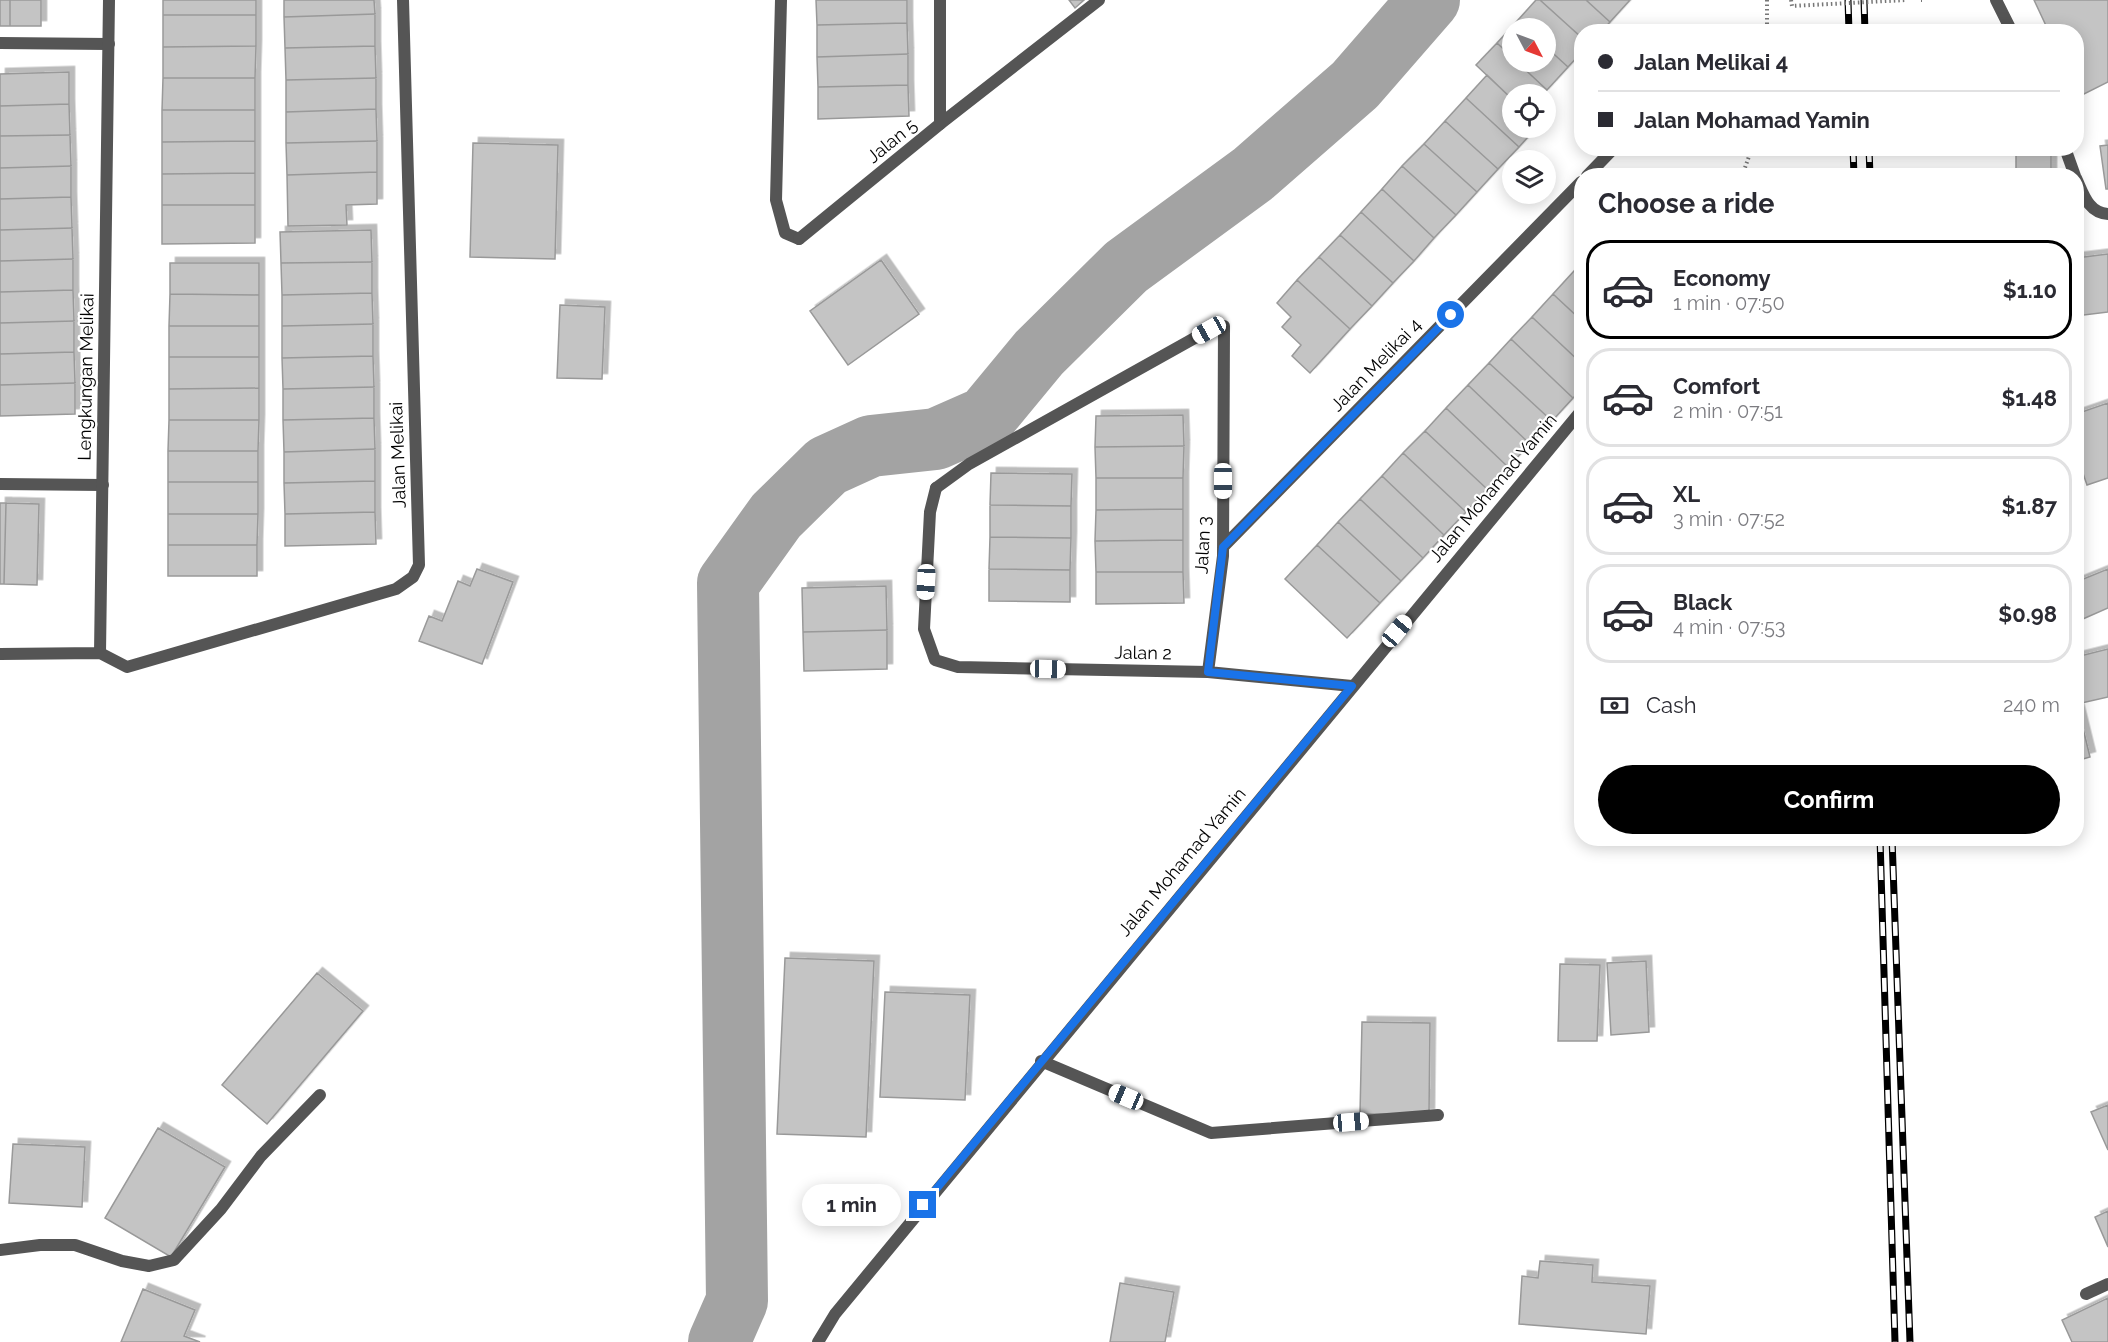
<!DOCTYPE html>
<html lang="en">
<head>
<meta charset="utf-8">
<style>
  :root { --surface:#fff; --page:#f2f2f3; --text:#2b2b33; --muted:#7c7c81; --line:#e1e1e2; --accent:#000 }
  body { margin:0; font-family:Raleway,sans-serif; background:var(--page); color:var(--text); height:100vh; display:flex; flex-direction:column; font-size:22px; white-space:nowrap }
  * { box-sizing:border-box; margin:0 }
  p { font-size:20px; color:var(--muted) }
  .icon { flex:none; width:33px; height:33px; fill:none; stroke:currentColor; stroke-width:2; stroke-linecap:round; stroke-linejoin:round }
  .map { position:relative; flex:1; overflow:hidden }
  .sheet { position:absolute; left:1574px; top:168px; width:510px; height:678px; display:flex; flex-direction:column; background:var(--surface); border-radius:24px; box-shadow:0 3px 15px #0003 }
  .sheet>* { flex:none }
  .guide { position:absolute; left:1574px; top:24px; width:510px; height:132px; border-radius:24px; box-shadow:0 3px 15px #0003; display:grid; align-content:center; height:132px; padding:0 24px; background:var(--surface) }
  .needle { width:39px; rotate:131deg }
  .controls { position:absolute; left:1502px; top:18px; display:grid; gap:12px }
  .controls a { display:grid; place-items:center; width:54px; height:54px; border-radius:50%; background:var(--surface); box-shadow:0 3px 15px #0003; font-size:30px }
  .end { position:absolute; width:27px; height:27px; margin:-14px; border:8px solid #1a73e8; background:#fff; box-shadow:0 0 0 3px #fff }
  .from { border-radius:50% }
  .bubble { position:absolute; height:42px; border-radius:21px; background:var(--surface); box-shadow:0 3px 15px #0003; font-size:20px; font-weight:700; line-height:42px; text-align:center }
  .car { position:absolute; width:18px; height:36px; margin:-18px -9px; border-radius:8px; box-shadow:0 0 4px 2px #0007; background:linear-gradient(#fff 24%,#345 0 40%,#fff 0 76%,#345 0 86%,#fff 0) }
  .guide b { display:flex; align-items:center; gap:21px; height:57px; font-size:22px }
  .guide b+b { border-top:2px solid var(--line) }
  .guide i { width:15px; height:15px; background:var(--text) }
  ul { padding:0; list-style:none }
  li { display:flex; align-items:center; gap:18px; height:99px; margin:0 12px 9px; padding:0 12px; border:3px solid var(--line); border-radius:24px }
  li div { flex:1 }
  li b { display:block; font-size:22px }
  li em { font-style:normal; font-weight:700 }
  li.current { border-color:var(--accent) }
  li>.icon { width:54px; height:54px; stroke-width:1.5 }
  h2 { padding:0 24px; font-size:27px; line-height:72px }
  .pay { display:flex; align-items:center; gap:15px; height:66px; padding:0 24px; font-size:22px }
  .pay p { margin-inline-start:auto }
  .button { display:flex; gap:12px; margin-top:auto; padding:12px 24px }
  .button a { flex:1; height:69px; border-radius:36px; background:var(--accent); color:#fff; font-size:24px; font-weight:700; line-height:69px; text-align:center }
  .map>svg:first-child { display:block }
  .lines { fill:none; stroke-linecap:round; stroke-linejoin:round }
  .river { stroke:#a3a3a3; stroke-width:62 }
  .building { fill:#c4c4c4; stroke:#999; stroke-width:1.5; filter:url(#shadow) }
  .path { stroke:#777; stroke-width:4; stroke-dasharray:1.5 3; stroke-linecap:butt }
  .service { stroke:#555; stroke-width:12 }
  .minor { stroke:#555; stroke-width:12 }
  .rail-casing { stroke:#000; stroke-width:7 }
  .rail { stroke:#fff; stroke-width:4.5; stroke-dasharray:14; stroke-linecap:butt }
  .path-bridge { stroke:#777; stroke-width:4; stroke-dasharray:1.5 3; stroke-linecap:butt }
  .route { stroke:#1a73e8; stroke-width:8 }
  .labels { text-anchor:middle; stroke-width:4.5; stroke-linejoin:round; paint-order:stroke }
  .street-label { font-size:18px; fill:#000; stroke:#fff }
</style>
</head>
<body>
<div class="map">
<svg width="2108" height="1342" viewBox="0 0 2108 1342">
  <defs>
    <filter id="shadow"><feDropShadow dx="5.5" dy="-5.5" stdDeviation="0" flood-color="#0004"/></filter>
  </defs>
  <rect width="100%" height="100%" fill="#fff"/>
  <g class="lines">
    <!-- river -->
    <path class="river" d="M719,1342L737,1301L728,583L776,516L827,466L871,446L936,439L986,417L1039,353L1126,267L1253,174L1355,85L1429,0"/>
  </g>
  <!-- building -->
  <path class="building" d="M0,0H10V26H0Z
    M10,0H41V26H10Z
    M163,0H256V15H163Z
    M284,0H374L375,14L284,17Z
    M816,0H907V23L817,25Z
    M1069,0H1084L1075,8Z
    M1536,0H1540L1581,37V53L1568,67L1545,46V28H1527L1518,20Z
    M1540,0H1586L1610,22L1601,32H1581V37Z
    M1586,0H1630L1610,22Z
    M2034,0H2108V82L2076,98V32H2049Z
    M375,14V46L285,48L284,17Z
    M163,15H256V46L163,47Z
    M1518,20L1527,28H1512V57L1497,43Z
    M907,23L908,54L817,57V25Z
    M1497,43L1512,57V62H1517L1547,90L1543,94H1512V99L1476,65Z
    M256,46L255,78H163V47Z
    M375,46L376,78L286,80L285,48Z
    M1545,46L1568,67L1547,90L1517,62H1545Z
    M908,54V85L818,87L817,57Z
    M69,72V104L0,106V74Z
    M1487,75L1512,99V128H1536L1519,147L1466,98Z
    M163,78H255V110H162Z
    M376,78V109L286,112V80Z
    M908,85L909,116L818,119V87Z
    M1466,98L1519,147L1498,169L1445,121Z
    M69,104L70,135L0,136V106Z
    M376,109L377,141L286,143V112Z
    M162,110H255V141L162,142Z
    M1445,121L1498,169L1477,192L1424,144Z
    M70,135L71,166L0,168V136Z
    M255,141V173L162,174V142Z
    M377,141V172L287,175L286,143Z
    M473,143L558,145L555,259L470,257Z
    M1424,144L1477,192L1456,215L1402,166Z
    M2108,145V189H2106L2100,146Z
    M2016,148H2051V176H2016Z
    M71,166V197L0,199V168Z
    M1402,166L1456,215L1434,238L1382,189Z
    M377,172V204L346,205L347,225L288,226L287,175Z
    M255,173V205H162V174Z
    M1382,189L1434,238L1414,261L1361,212Z
    M71,197L72,228L0,230V199Z
    M162,205H255V243L162,244Z
    M1361,212L1414,261L1393,283L1340,235Z
    M72,228L73,259L0,261V230Z
    M371,230L372,262L281,263L280,232Z
    M1340,235L1393,283L1372,306L1319,257Z
    M2108,254V312L2076,316V258Z
    M1319,257L1372,306L1350,329L1297,280Z
    M73,259V290L0,292V261Z
    M881,260L919,314L848,365L810,311Z
    M372,262V293L282,295L281,263Z
    M170,263H259V295L170,294Z
    M1574,271L1581,277V320L1553,294Z
    M1297,280L1350,329L1310,373L1292,356L1301,345L1282,327L1291,317L1277,303Z
    M73,290L74,321L0,323V292Z
    M372,293L373,324L282,326V295Z
    M170,294L259,295V326H169Z
    M1553,294L1581,320V363L1532,317Z
    M560,305L605,307L602,379L557,378Z
    M1532,317L1581,363V390L1573,398L1511,339Z
    M74,321V352L0,354V323Z
    M373,324V356L282,358V326Z
    M169,326H259V357H169Z
    M1511,339L1573,398L1552,421L1489,363Z
    M74,352L75,383L0,385V354Z
    M373,356L374,387L283,389L282,358Z
    M169,357H259V388L169,389Z
    M1489,363L1552,421L1530,444L1468,385Z
    M75,383V414L0,416V385Z
    M1468,385L1530,444L1508,467L1446,408Z
    M374,387V418L283,420V389Z
    M259,388V420H169V389Z
    M2108,403V478L2087,485L2076,453V414Z
    M1446,408L1508,467L1487,489L1425,431Z
    M1183,415L1184,446L1095,447L1096,416Z
    M374,418L375,449L284,452L283,420Z
    M169,420H259L258,451H168Z
    M1425,431L1487,489L1466,512L1403,453Z
    M1184,446L1183,478H1096L1095,447Z
    M375,449V481L284,483V452Z
    M168,451H258V482H168Z
    M1403,453L1466,512L1444,535L1382,476Z
    M991,473L1072,474L1071,506L990,505Z
    M1382,476L1444,535L1423,558L1360,499Z
    M1096,478H1183V509L1096,510Z
    M375,481V512L285,514L284,483Z
    M168,482H258V514H168Z
    M1360,499L1423,558L1401,581L1338,522Z
    M0,503H6L4,584H0Z
    M6,503L39,504L37,585L4,584Z
    M990,505L1071,506V538L990,537Z
    M1183,509V540L1095,541L1096,510Z
    M375,512L376,544L285,546V514Z
    M168,514H258L257,545H168Z
    M1338,522L1401,581L1380,603L1317,545Z
    M990,537L1071,538L1070,570L989,569Z
    M1183,540V572H1096L1095,541Z
    M168,545H257V576H168Z
    M1317,545L1380,603L1347,638L1285,579Z
    M477,569L513,582L482,664L419,641L429,616L442,621L458,581L470,586Z
    M989,569L1070,570V602L989,601Z
    M2108,569V608L2076,622V582Z
    M1096,572H1183L1184,603L1096,604Z
    M886,586L887,630L803,632L802,588Z
    M887,630V669L804,671L803,632Z
    M2108,649V697L2077,704L2090,757L2076,761V657Z
    M785,958L874,961L866,1137L777,1134Z
    M1646,961L1649,1032L1611,1035L1607,963Z
    M1560,964L1600,965L1597,1041H1558Z
    M317,973L363,1011L267,1124L222,1085Z
    M885,992L970,995L965,1100L880,1097Z
    M1362,1022L1430,1023L1429,1114H1360Z
    M2108,1105V1150L2091,1112Z
    M158,1128L225,1167L171,1257L105,1218Z
    M13,1144L85,1147L82,1207L9,1203Z
    M2108,1211V1247L2095,1217Z
    M1540,1261L1593,1265L1592,1282L1650,1286L1646,1334L1519,1324L1522,1276L1538,1278Z
    M1120,1283L1174,1292L1165,1342H1110Z
    M143,1289L195,1310L184,1336L200,1342H121Z
    M2108,1298V1342H2072L2062,1320Z"/>
  <g class="lines">
    <!-- path -->
    <path class="path" d="M1767,0V32
      M1921,0H1922
      M1742,176L1752,148"/>
    <!-- service -->
    <path class="service" d="M781,0L776,200L785,233L799,239
      M0,43L109,44
      M940,124L1099,0
      M0,484L103,485
      M936,488L969,464L1209,330
      M1041,1061L1211,1133L1438,1115
      M0,1250L40,1245H75L122,1261L149,1266L174,1260L221,1209L261,1156L320,1095"/>
    <!-- minor -->
    <path class="minor" d="M1996,0L2012,32
      M2065,148L2075,176
      M1587,176L1614,148
      M2076,178C2083,193 2088,213 2108,214
      M799,239L940,124V0
      M936,488L930,512L924,629L935,660L958,667L1208,672L1352,686
      M1223,547L1581,182
      M100,653L109,0
      M0,654L100,653L127,667L396,589L413,577L419,565L403,0
      M1208,672L1223,556L1224,326L1209,330
      M2086,1294L2108,1284
      M818,1342L835,1314L1581,411"/>
    <defs>
      <path id="rail" d="M1848,0L1849,32
        M1864,0L1865,32
        M1853,148L1854,176
        M1869,148L1870,176
        M1880,838L1895,1342
        M1892,838L1910,1342"/>
    </defs>
    <!-- rail casing -->
    <use href="#rail" class="rail-casing"/>
    <!-- rail -->
    <use href="#rail" class="rail"/>
    <!-- path-bridge -->
    <path class="path-bridge" d="M1791,0L1792,6L1906,0"/>
  </g>
  <g class="lines">
    <!-- route -->
    <path class="route" d="M923,1205L1352,686L1208,672L1223,547L1451,315"/>
  </g>
  <g class="labels">
    <!-- street labels -->
    <g class="street-label">
      <text transform="translate(892 141) rotate(-39)" y="6">Jalan 5</text>
      <text transform="translate(1376 365) rotate(-46)" y="6">Jalan Melikai 4</text>
      <text transform="translate(86 377) rotate(-89)" y="6">Lengkungan Melikai</text>
      <text transform="translate(398 455) rotate(-92)" y="6">Jalan Melikai</text>
      <text transform="translate(1493 488) rotate(-50)" y="6">Jalan Mohamad Yamin</text>
      <text transform="translate(1203 545) rotate(-87)" y="6">Jalan 3</text>
      <text transform="translate(1143 653) rotate(1)" y="6">Jalan 2</text>
      <text transform="translate(1182 862) rotate(-50)" y="6">Jalan Mohamad Yamin</text>
    </g>
  </g>
</svg>
<div class="controls">
<a><svg class="needle" viewBox="-14 -14 28 28"><path d="M0-13l5 13h-10z" fill="#e53935"/><path d="M0 13l5-13h-10z" fill="#7c7c81"/></svg></a>
<a><svg class="icon" aria-label="locate" viewBox="0 0 24 24"><circle cx="12" cy="12" r="6"/><path d="M12 2v4M12 18v4M2 12h4M18 12h4"/></svg></a>
<a><svg class="icon" aria-label="layers" viewBox="0 0 24 24"><path d="M12 4l9 5-9 5-9-5zM3 14l9 5 9-5"/></svg></a>
</div>
<i class="end from" style="left:1451px;top:315px"></i>
<i class="end" style="left:923px;top:1205px"></i>
<div class="bubble" style="left:802px;top:1184px;width:99px">1 min</div>
<i class="car" style="left:1209px;top:330px;rotate:241deg"></i>
<i class="car" style="left:1223px;top:481px;rotate:180deg"></i>
<i class="car" style="left:926px;top:582px;rotate:183deg"></i>
<i class="car" style="left:1397px;top:631px;rotate:40deg"></i>
<i class="car" style="left:1048px;top:669px;rotate:91deg"></i>
<i class="car" style="left:1126px;top:1097px;rotate:293deg"></i>
<i class="car" style="left:1351px;top:1122px;rotate:85deg"></i>
<div class="guide">
<b><i class="from"></i>Jalan Melikai 4</b>
<b><i></i>Jalan Mohamad Yamin</b>
</div>
<section class="sheet">
<h2>Choose a ride</h2>
<ul>
<li class="current"><svg class="icon" aria-label="car" viewBox="0 0 24 24"><path d="M5 17H2v-5l4-1 3-4h7l3 4 3 1v5h-3M9 17h6M6 11h13"/><circle cx="7" cy="17" r="2"/><circle cx="17" cy="17" r="2"/></svg><div><b>Economy</b><p>1 min · 07:50</p></div><em>$1.10</em></li>
<li><svg class="icon" aria-label="car" viewBox="0 0 24 24"><path d="M5 17H2v-5l4-1 3-4h7l3 4 3 1v5h-3M9 17h6M6 11h13"/><circle cx="7" cy="17" r="2"/><circle cx="17" cy="17" r="2"/></svg><div><b>Comfort</b><p>2 min · 07:51</p></div><em>$1.48</em></li>
<li><svg class="icon" aria-label="car" viewBox="0 0 24 24"><path d="M5 17H2v-5l4-1 3-4h7l3 4 3 1v5h-3M9 17h6M6 11h13"/><circle cx="7" cy="17" r="2"/><circle cx="17" cy="17" r="2"/></svg><div><b>XL</b><p>3 min · 07:52</p></div><em>$1.87</em></li>
<li><svg class="icon" aria-label="car" viewBox="0 0 24 24"><path d="M5 17H2v-5l4-1 3-4h7l3 4 3 1v5h-3M9 17h6M6 11h13"/><circle cx="7" cy="17" r="2"/><circle cx="17" cy="17" r="2"/></svg><div><b>Black</b><p>4 min · 07:53</p></div><em>$0.98</em></li>
</ul>
<div class="pay"><svg class="icon" aria-label="cash" viewBox="0 0 24 24"><path d="M3 7h18v10H3z"/><circle cx="12" cy="12" r="2"/></svg>Cash<p>240 m</p></div>
<div class="button"><a>Confirm</a></div>
</section>
</div>
</body>
</html>
